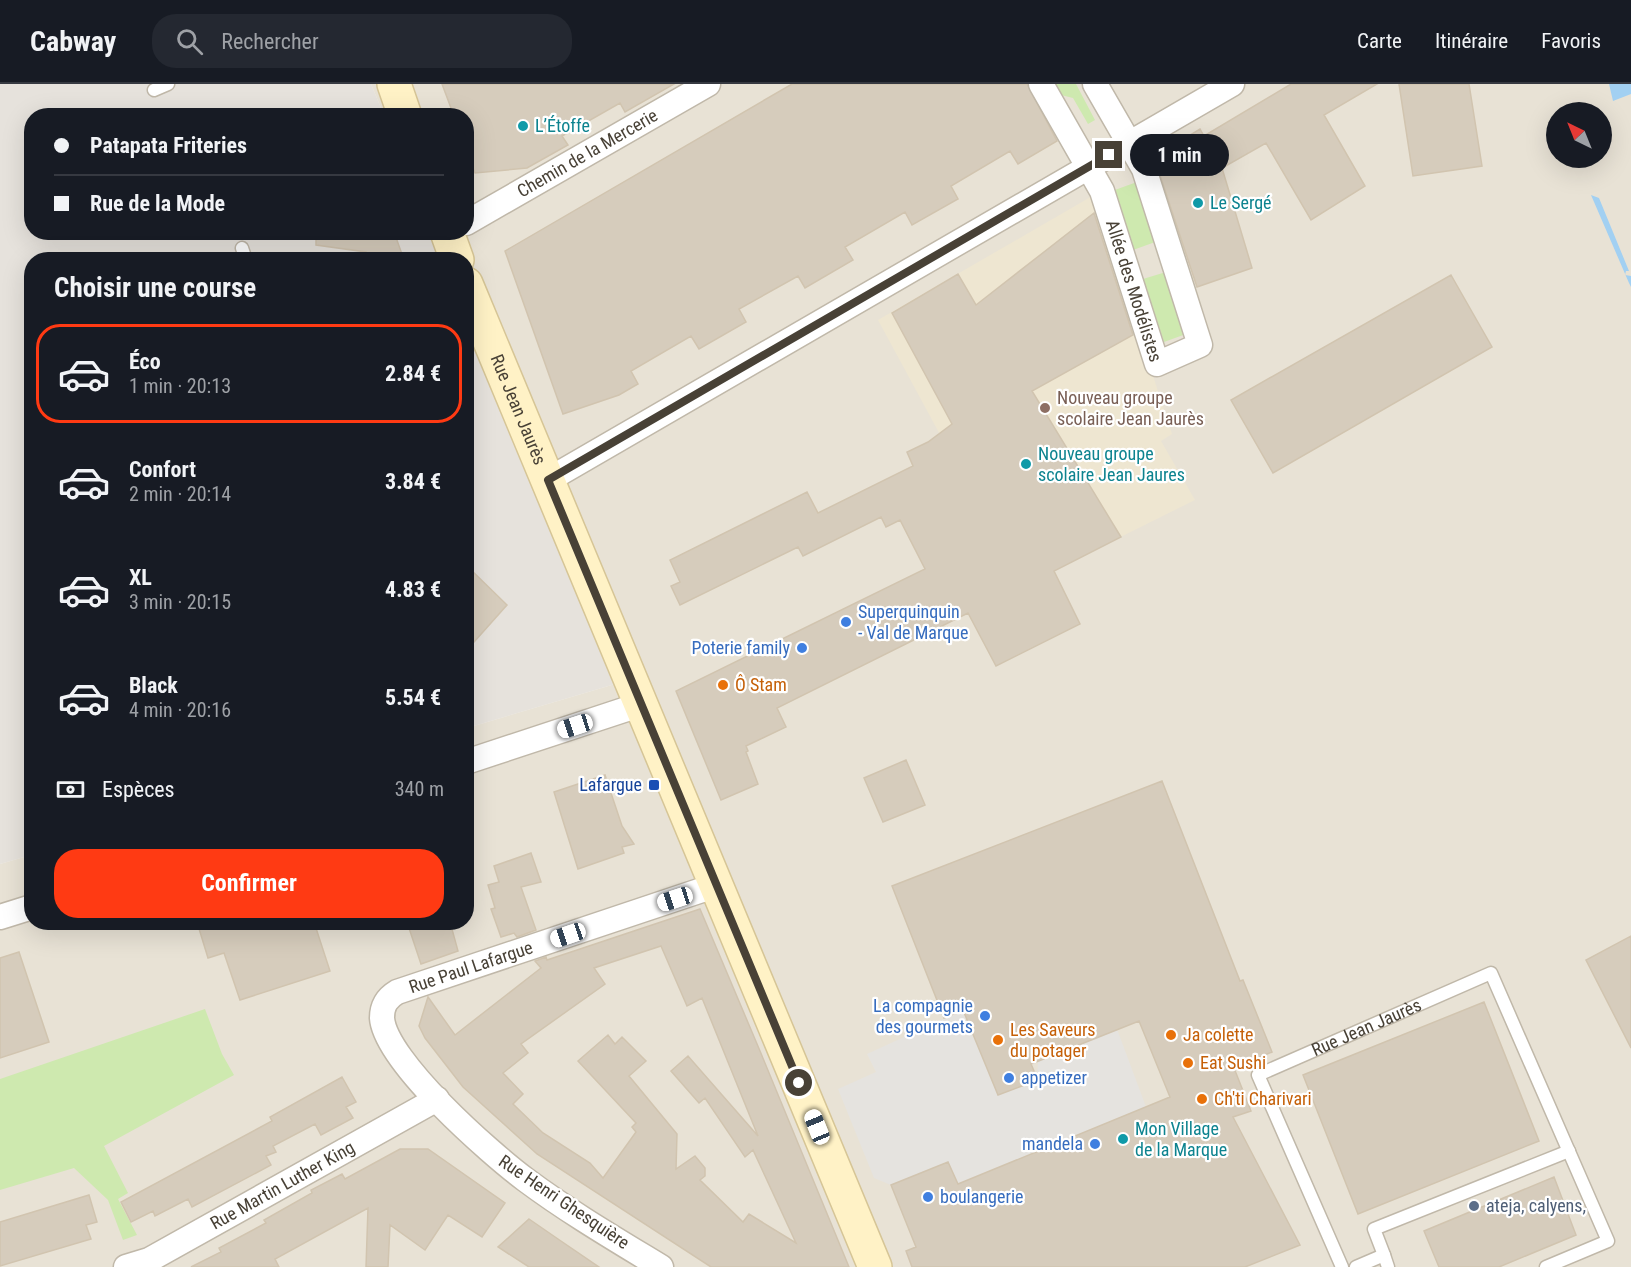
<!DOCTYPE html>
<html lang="fr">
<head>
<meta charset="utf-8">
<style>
  :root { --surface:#171b24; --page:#242831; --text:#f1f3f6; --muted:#9ea1a6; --line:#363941; --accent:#ff3a13 }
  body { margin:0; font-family:"Roboto Condensed",sans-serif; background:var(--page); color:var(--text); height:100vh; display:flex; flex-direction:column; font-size:22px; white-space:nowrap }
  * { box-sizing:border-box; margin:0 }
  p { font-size:20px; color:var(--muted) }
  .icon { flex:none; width:33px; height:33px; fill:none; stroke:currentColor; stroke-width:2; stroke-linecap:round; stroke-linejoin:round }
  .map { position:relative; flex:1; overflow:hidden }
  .side { position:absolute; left:24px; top:168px; width:450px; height:678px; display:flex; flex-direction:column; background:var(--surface); border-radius:24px; box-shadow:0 6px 24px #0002 }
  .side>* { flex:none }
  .banner { position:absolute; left:24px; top:24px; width:450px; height:132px; border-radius:24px; box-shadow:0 6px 24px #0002; display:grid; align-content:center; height:132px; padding:0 30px; background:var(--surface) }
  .needle { width:39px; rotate:317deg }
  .fabs { position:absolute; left:1546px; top:18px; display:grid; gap:12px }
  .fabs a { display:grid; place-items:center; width:66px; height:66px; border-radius:50%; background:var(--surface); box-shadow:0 6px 24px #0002; font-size:30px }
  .end { position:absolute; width:27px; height:27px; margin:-14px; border:8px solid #484136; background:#fff; box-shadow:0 0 0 3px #fff }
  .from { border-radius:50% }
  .bubble { position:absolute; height:42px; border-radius:21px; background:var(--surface); box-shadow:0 6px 24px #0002; font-size:20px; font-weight:700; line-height:42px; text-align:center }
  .car { position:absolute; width:18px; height:36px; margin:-18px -9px; border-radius:8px; box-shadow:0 0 4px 2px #0007; background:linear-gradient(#fff 24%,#345 0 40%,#fff 0 76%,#345 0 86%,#fff 0) }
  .banner b { display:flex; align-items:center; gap:21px; height:57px; font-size:22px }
  .banner b+b { border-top:2px solid var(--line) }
  .banner i { width:15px; height:15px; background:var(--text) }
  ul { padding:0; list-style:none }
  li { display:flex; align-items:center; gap:18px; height:99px; margin:0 12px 9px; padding:0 18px; border:3px solid transparent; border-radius:24px }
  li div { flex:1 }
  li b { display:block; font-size:22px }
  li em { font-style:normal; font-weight:700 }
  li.selected { border-color:var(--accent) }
  li>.icon { width:54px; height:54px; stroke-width:1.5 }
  h2 { padding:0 30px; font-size:27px; line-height:72px }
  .pay { display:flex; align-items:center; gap:15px; height:66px; padding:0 30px; font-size:22px }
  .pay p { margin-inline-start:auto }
  .action { display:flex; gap:12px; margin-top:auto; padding:12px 30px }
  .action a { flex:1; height:69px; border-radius:24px; background:var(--accent); color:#fff; font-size:24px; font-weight:700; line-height:69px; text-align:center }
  header { display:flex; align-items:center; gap:36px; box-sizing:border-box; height:84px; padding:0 30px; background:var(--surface); border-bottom:2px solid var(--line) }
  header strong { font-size:28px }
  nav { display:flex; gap:33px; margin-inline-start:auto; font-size:21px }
  .search { width:420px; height:54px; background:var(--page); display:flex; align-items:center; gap:15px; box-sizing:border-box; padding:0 21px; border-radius:24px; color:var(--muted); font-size:22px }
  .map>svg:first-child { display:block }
  .residential { fill:#e8e2d5; fill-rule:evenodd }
  .industrial { fill:#e6e2dc }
  .education { fill:#eee6d1 }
  .green { fill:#cee9af }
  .parking { fill:#e5e3df }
  .water { fill:#a2d0f2 }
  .building { fill:#d6ccbc; stroke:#d1c4af; stroke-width:1.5; fill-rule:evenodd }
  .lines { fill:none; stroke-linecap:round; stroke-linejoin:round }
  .lane-casing { stroke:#c0b8a9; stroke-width:15 }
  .street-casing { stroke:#c0b8a9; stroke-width:27 }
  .secondary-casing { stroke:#d6c596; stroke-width:36 }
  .lane { stroke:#fff; stroke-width:12 }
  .street { stroke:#fff; stroke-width:24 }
  .secondary { stroke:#fff2c6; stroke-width:33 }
  .route { stroke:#484136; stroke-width:8 }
  .culture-dot { fill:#0f9aa8; stroke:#fff; stroke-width:2 }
  .education-dot { fill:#8d6e63; stroke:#fff; stroke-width:2 }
  .shop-dot { fill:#3f7fe0; stroke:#fff; stroke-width:2 }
  .food-dot { fill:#e8710a; stroke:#fff; stroke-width:2 }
  .transit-dot { fill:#1a4fb4; stroke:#fff; stroke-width:2 }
  .service-dot { fill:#5c6f8a; stroke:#fff; stroke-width:2 }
  .labels { text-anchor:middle; stroke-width:4.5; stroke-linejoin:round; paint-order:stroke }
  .culture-label { font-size:18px; fill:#0d838f; stroke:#fff; text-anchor:start }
  .street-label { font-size:18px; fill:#484136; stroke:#fff }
  .education-label { font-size:18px; fill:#785e54; stroke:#fff; text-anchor:start }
  .shop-label { font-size:18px; fill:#366cbe; stroke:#fff; text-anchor:start }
  .food-label { font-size:18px; fill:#c56008; stroke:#fff; text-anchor:start }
  .transit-label { font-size:18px; fill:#164399; stroke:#fff; text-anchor:end }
  .service-label { font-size:18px; fill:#4e5e75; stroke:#fff; text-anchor:start }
</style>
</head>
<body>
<header>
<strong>Cabway</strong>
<div class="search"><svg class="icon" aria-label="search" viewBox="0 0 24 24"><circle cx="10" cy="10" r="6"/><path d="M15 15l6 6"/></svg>Rechercher</div>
<nav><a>Carte</a><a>Itinéraire</a><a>Favoris</a></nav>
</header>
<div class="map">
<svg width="1631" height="1183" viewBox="0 0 1631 1183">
  <rect width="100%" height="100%" fill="#f4f0e7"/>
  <!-- residential -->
  <path class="residential" d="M371,0H1631V1183H0V780L31,771L32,838H466L467,644L632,595L448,175L466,148V32L384,31ZM1557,28H1602V74H1557Z"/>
  <!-- industrial -->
  <path class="industrial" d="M0,0H371L384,31L32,32V148L436,149L448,175L32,176L31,771L0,780Z
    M466,219L632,595L467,644H466Z"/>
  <!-- education -->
  <path class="education" d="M1094,111L1172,350L1161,357L1195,416L1022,502L878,236Z"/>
  <!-- green -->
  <path class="green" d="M1050,0H1076L1095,36L1088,40L1073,14L1057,10Z
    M1137,98L1158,157L1133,166L1112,107Z
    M1166,188L1186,250L1164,258L1143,195Z
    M205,925L222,970L234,991L104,1062L128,1109L118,1115L137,1151L123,1156L108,1116L74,1084L0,1106V995Z"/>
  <!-- parking -->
  <path class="parking" d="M963,926L998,1011L1037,996L1038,977L1117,945L1146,1023L958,1100L948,1078L891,1101L874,1094L838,1005L876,988L867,970Z"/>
  <!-- water -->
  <path class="water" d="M1609,0H1631V10L1613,17Z
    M1591,111L1599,114L1629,187H1626L1625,191L1631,192V203L1629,199Z"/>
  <!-- building -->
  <path class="building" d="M442,0H674L625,28L620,19L562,52L568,61L527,84L475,89L466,66V32H454Z
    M792,0H1027L1057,57L1018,80L1010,67L951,102L958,115L912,141L905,128L845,163L853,176L805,204L798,192L739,225L746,238L699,265L691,252L631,287L638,300L619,311L563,330L505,167Z
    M1291,0H1377L1324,31L1365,102L1311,136L1266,59L1222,84L1252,184L1197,203L1154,73L1200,45L1204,52Z
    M1399,0H1469L1482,82L1413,92Z
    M1094,129L1133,251L1032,307L1121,453L1054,487L1080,540L996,582L968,529L777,624L786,643L746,662L748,667L746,668L758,700L721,716L676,607L925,485L900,436L886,443L881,433L803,472L798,463L680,521L671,502L680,498L670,476L807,408L818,429L913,382L907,368L928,358L952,340L892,229L958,190L976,221Z
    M316,148H394L403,173L388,171L387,176H364L366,168L316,161Z
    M1451,191L1492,263L1273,389L1231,316Z
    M466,481L507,521L466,567Z
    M906,676L925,721L883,738L864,694Z
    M605,691L622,742L634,760L622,763L624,769L578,785L554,708Z
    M1162,697L1240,897L1243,896L1272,968L1234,984L1251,1027L1233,1033L1300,1161L1245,1183H912L906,1167L916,1163L891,1101L948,1078L958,1100L1170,1013L1139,937L1031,980L1038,996L998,1011L963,926L944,934L892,802Z
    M531,769L541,798L521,803L536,846L517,853L514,849L501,853L491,825L495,824L488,801L499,798L494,782Z
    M700,825L760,967L849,1183H711L537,1070L463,1003L425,954L419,942L428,913L455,951L541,884L535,877L546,873L547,876ZM661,862L687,922L702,914L758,1052L688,972L671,987L699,1019L705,1014L745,1073L753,1066L796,1159L749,1130L743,1138L700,1096L705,1092V1084L695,1072L676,1085L677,1050L629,992L646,977L622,953L615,960L608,951L578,977L636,1039L632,1043L636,1048L603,1094L590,1079L543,1049L513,1020L523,1010L503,989L528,969L521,960L605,900L594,884Z
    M197,838H314L330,887L240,916L224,869L208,874Z
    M407,838H450L458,867L421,880Z
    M1631,852V964L1586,876Z
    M19,868L49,958L0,974V874Z
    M1484,918L1539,1057L1358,1130L1303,991Z
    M342,993L356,1018L346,1023L353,1034L321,1051L315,1040L273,1062L276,1068L266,1072L271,1081L192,1123L188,1115L155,1132L153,1127L131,1138L121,1118L272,1037L270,1033Z
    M400,1065H428L505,1119L482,1153L448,1131L425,1166L390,1141L388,1183H366L368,1124L275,1175L279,1183H191L221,1168L219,1164L266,1139L264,1136L312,1109L311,1106L342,1090L345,1095Z
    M1554,1093L1576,1151L1499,1183H1439L1424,1147Z
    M89,1111L97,1138L86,1141L91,1155L0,1182V1138Z
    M529,1135L558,1155L599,1183H529L498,1163Z"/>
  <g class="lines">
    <defs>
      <g id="lane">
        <path d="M154,6L168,0"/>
        <path d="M242,164L246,176"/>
        <path d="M1384,1171L1374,1145L1569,1067"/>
        <path id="s1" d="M1342,1183L1258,991L1491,889L1608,1157L1546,1183"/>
        <path d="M1356,1183L1384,1171L1388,1183"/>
      </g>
      <g id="street">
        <path id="s2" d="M1041,0L1102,107L1157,280L1200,261L1144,85L1095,0"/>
        <path id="s3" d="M466,139L708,0"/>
        <path d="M548,396L1232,0"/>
        <path d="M466,678L642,620"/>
        <path d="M0,833L32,823"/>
        <path id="s4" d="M126,1183L149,1176L437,1015"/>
        <path id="s5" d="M661,1183C615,1155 569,1128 526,1096C491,1070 385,977 382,934C382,921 387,914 397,908L717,801"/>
      </g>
      <g id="secondary">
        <path d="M394,0L405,32"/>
        <path d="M447,148L457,176"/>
        <path id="s6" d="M466,200L875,1183"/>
      </g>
    </defs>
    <!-- lane casing -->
    <use href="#lane" class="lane-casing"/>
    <!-- street casing -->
    <use href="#street" class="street-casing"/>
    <!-- secondary casing -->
    <use href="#secondary" class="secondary-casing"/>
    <!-- lane -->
    <use href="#lane" class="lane"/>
    <!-- street -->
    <use href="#street" class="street"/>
    <!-- secondary -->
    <use href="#secondary" class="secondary"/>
  </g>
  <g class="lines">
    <!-- route -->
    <path class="route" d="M799,999L548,396L1109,71"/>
  </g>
  <!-- markers -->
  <g class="culture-dot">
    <circle cx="523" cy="42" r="6"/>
    <circle cx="1198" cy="119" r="6"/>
    <circle cx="1026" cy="380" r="6"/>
    <circle cx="1123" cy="1055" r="6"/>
  </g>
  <circle class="education-dot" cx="1045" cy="324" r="6"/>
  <g class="shop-dot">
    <circle cx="846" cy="538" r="6"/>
    <circle cx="802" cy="564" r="6"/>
    <circle cx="985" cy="932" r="6"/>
    <circle cx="1009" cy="994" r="6"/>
    <circle cx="1095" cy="1060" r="6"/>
    <circle cx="928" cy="1113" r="6"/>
  </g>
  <g class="food-dot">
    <circle cx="723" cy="601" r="6"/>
    <circle cx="1171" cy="951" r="6"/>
    <circle cx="998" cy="956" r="6"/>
    <circle cx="1188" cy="979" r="6"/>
    <circle cx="1202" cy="1015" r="6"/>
  </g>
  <rect class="transit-dot" x="648" y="695" width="12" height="12" rx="3"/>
  <circle class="service-dot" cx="1474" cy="1122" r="6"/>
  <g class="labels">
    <!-- culture labels -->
    <g class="culture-label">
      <text x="535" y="48">L’Étoffe</text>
      <text x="1210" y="125">Le Sergé</text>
      <text x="1038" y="376">Nouveau groupe<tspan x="1038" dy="21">scolaire Jean Jaures</tspan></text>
      <text x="1135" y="1051">Mon Village<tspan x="1135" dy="21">de la Marque</tspan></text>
    </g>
    <!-- street labels -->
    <g class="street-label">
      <text dy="6" stroke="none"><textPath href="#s3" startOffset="140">Chemin de la Mercerie</textPath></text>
      <text dy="6" stroke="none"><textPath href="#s2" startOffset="228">Allée des Modélistes</textPath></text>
      <text dy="6" stroke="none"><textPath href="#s6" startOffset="136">Rue Jean Jaurès</textPath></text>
      <text dy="6" stroke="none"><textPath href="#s5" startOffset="490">Rue Paul Lafargue</textPath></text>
      <text dy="6" stroke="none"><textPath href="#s1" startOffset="328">Rue Jean Jaurès</textPath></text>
      <text dy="6" stroke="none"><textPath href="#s4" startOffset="177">Rue Martin Luther King</textPath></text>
      <text transform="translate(564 1118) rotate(34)" y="6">Rue Henri Ghesquière</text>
    </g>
    <!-- education labels -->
    <g class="education-label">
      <text x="1057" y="320">Nouveau groupe<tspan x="1057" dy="21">scolaire Jean Jaurès</tspan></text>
    </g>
    <!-- shop labels -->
    <g class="shop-label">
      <text x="858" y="534">Superquinquin<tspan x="858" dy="21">- Val de Marque</tspan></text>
      <text x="790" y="570" text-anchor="end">Poterie family</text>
      <text x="973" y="928" text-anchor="end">La compagnie<tspan x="973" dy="21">des gourmets</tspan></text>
      <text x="1021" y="1000">appetizer</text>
      <text x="1083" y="1066" text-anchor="end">mandela</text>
      <text x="940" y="1119">boulangerie</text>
    </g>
    <!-- food labels -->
    <g class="food-label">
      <text x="735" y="607">Ô Stam</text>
      <text x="1010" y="952">Les Saveurs<tspan x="1010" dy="21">du potager</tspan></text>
      <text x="1183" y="957">Ja colette</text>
      <text x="1200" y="985">Eat Sushi</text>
      <text x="1214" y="1021">Ch'ti Charivari</text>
    </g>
    <!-- transit labels -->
    <g class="transit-label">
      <text x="642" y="707">Lafargue</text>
    </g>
    <!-- service labels -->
    <g class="service-label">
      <text x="1486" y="1128">ateja, calyens,</text>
    </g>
  </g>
</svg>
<div class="fabs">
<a><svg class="needle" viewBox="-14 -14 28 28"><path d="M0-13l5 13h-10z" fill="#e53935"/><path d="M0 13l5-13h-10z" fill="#9ea1a6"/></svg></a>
</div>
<i class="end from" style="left:799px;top:999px"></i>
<i class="end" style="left:1109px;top:71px"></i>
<div class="bubble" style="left:1130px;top:50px;width:99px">1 min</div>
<i class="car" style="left:575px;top:642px;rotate:252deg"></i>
<i class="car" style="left:675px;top:815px;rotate:252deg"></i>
<i class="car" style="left:568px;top:851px;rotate:251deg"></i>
<i class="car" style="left:817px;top:1043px;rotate:338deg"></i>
<div class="banner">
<b><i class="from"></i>Patapata Friteries</b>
<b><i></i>Rue de la Mode</b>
</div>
<section class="side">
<h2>Choisir une course</h2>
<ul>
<li class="selected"><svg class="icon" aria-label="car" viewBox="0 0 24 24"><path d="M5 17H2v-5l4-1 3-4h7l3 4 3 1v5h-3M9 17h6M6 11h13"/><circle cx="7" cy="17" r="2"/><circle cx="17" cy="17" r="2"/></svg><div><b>Éco</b><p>1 min · 20:13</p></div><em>2.84 €</em></li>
<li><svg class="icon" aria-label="car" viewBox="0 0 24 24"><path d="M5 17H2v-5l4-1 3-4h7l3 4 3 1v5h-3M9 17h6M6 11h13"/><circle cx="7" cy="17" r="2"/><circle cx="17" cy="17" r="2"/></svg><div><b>Confort</b><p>2 min · 20:14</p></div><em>3.84 €</em></li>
<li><svg class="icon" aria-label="car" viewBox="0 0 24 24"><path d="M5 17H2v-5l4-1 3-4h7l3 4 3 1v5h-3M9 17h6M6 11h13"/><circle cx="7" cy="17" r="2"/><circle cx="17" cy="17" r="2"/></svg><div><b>XL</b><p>3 min · 20:15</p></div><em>4.83 €</em></li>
<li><svg class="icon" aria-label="car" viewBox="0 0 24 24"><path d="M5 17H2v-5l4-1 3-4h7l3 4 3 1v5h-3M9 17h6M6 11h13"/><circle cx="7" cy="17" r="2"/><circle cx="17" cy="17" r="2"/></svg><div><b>Black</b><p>4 min · 20:16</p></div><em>5.54 €</em></li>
</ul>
<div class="pay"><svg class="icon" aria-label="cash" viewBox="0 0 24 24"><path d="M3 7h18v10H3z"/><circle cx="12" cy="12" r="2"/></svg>Espèces<p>340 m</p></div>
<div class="action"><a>Confirmer</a></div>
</section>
</div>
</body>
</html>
